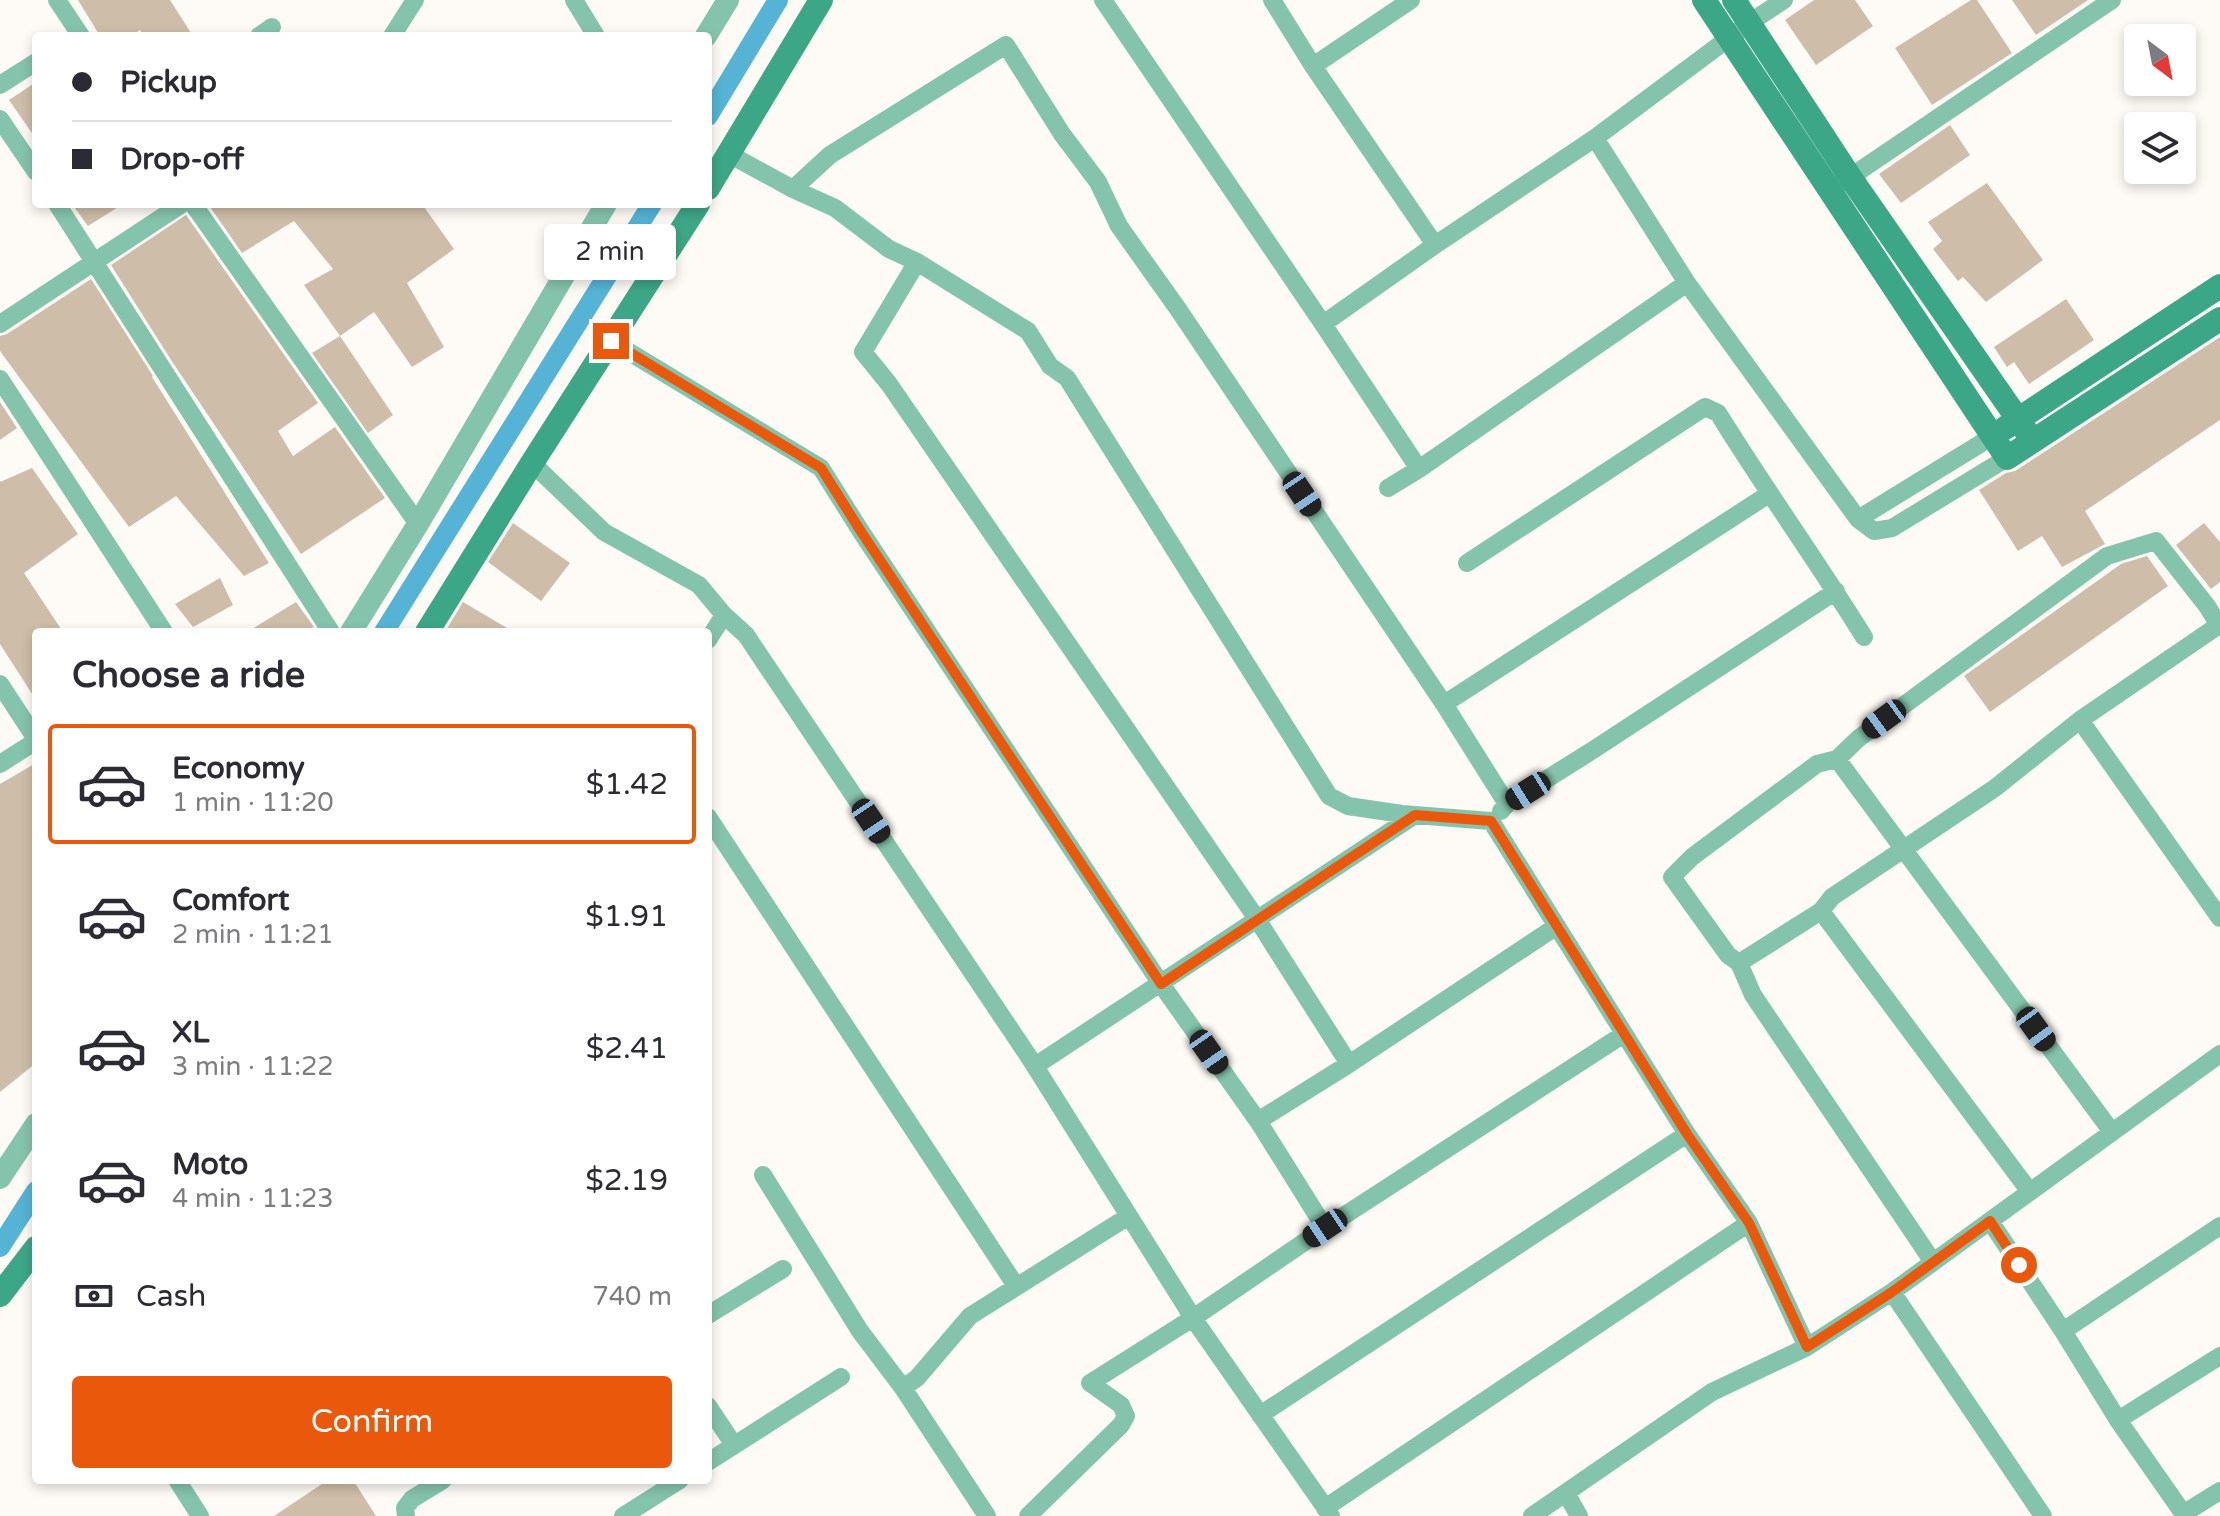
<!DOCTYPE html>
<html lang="en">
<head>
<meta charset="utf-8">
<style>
  :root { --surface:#fff; --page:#f7f7f7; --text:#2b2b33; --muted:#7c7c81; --line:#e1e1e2; --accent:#ea580c }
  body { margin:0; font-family:"Varela Round",sans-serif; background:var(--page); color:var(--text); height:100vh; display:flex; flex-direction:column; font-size:30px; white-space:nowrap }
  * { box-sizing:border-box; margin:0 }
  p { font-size:26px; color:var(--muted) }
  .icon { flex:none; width:44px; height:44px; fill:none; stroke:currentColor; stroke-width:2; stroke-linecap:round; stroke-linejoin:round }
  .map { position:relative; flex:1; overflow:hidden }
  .sheet { position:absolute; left:32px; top:628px; width:680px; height:856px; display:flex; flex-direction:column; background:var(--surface); border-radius:8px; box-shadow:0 4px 12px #0003 }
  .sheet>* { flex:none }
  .guide { position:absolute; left:32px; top:32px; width:680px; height:176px; border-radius:8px; box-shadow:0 4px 12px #0003; display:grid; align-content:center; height:176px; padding:0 40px; background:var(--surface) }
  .needle { width:52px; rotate:148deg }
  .fabs { position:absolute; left:2124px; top:24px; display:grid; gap:16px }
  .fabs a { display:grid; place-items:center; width:72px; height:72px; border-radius:8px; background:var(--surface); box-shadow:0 4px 12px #0003; font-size:40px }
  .end { position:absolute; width:36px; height:36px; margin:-18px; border:10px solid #ea580c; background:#fff; box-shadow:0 0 0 4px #fff }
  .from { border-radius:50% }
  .bubble { position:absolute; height:56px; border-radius:8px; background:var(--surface); box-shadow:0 4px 12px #0003; font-size:26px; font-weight:600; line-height:56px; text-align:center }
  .car { position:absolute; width:24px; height:48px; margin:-24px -12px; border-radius:10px; box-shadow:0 0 6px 2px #0007; background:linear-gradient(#222 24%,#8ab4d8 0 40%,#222 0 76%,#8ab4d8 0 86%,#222 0) }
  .guide b { display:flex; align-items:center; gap:28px; height:76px; font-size:30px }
  .guide b+b { border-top:2px solid var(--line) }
  .guide i { width:20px; height:20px; background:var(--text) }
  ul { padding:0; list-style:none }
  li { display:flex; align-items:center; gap:24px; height:120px; margin:0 16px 12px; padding:0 24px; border:4px solid transparent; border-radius:8px }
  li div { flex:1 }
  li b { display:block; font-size:30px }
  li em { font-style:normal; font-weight:600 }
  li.selected { border-color:var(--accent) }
  li>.icon { width:72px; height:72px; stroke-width:1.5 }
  h2 { padding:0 40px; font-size:36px; line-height:96px }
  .pay { display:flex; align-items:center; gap:20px; height:88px; padding:0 40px; font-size:30px }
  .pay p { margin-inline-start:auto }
  .cta { display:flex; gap:16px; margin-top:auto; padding:16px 40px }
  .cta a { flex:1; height:92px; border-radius:8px; background:var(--accent); color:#fff; font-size:32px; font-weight:600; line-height:92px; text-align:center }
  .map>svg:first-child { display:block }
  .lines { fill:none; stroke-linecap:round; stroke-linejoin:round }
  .canal { stroke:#55b4d6; stroke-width:20 }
  .building { fill:#cebda8 }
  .minor { stroke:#85c4ac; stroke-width:18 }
  .tertiary { stroke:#85c4ac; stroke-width:22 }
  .secondary { stroke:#3ca786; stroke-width:24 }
  .route { stroke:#ea580c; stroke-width:10 }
</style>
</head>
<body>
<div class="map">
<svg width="2220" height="1516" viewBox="0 0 2220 1516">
  <rect width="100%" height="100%" fill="#fefbf7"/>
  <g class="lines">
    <!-- canal -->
    <path class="canal" d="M708,116L778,0
      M384,632L652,204
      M0,1247L36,1191"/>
  </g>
  <!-- building -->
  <path class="building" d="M78,0H170L193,36H144L140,30L131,36H100Z
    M1814,0H1855L1873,26L1816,65L1785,20Z
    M1971,0H1977L2012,53L1932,105L1895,48Z
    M2012,0H2088L2036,35Z
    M36,82V139L9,100Z
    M1950,125L1970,155L1901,203L1879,174Z
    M1987,183L2043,260L1986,302L1963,277L1958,281L1933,249L1942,241L1928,222Z
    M72,204H123L88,226Z
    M208,204H422L454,249L407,283L444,347L412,367L374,312L340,336L304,285L333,269L294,221L242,253Z
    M186,215L318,403L278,431L293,456L335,427L385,498L301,554L173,363L111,265Z
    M91,279L153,376L152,377L269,563L244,576L176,496L129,527L0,351V336L7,334Z
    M2066,299L2094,340L2029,384L2014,362L2007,367L1994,347Z
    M340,336L393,415L368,433L312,353Z
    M2220,337V420L2085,511L2105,544L2062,567L2042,536L2018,551L1979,490L2006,473L2015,471Z
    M0,402L17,428L0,440Z
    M32,468L78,534L24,573L63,632H36V700L0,644V482Z
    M513,523L570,563L541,601L488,562Z
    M2204,523L2220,542V582L2211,589L2176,545Z
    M2147,556L2168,586L1990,712L1964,676L2121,564Z
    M220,578L233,605L193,627L175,604Z
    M296,602L314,627L305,632H247Z
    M463,602L514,632H445Z
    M36,763V1063L0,1092V784Z
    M328,1480H353L376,1516H274Z"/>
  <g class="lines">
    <!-- minor -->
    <path class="minor" d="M57,0L81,36
      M574,0L596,36
      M1103,0L1323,324L1419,469
      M1272,0L1313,66L1435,245
      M259,36L272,27
      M392,36L415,0
      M1313,66L1411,0
      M0,85L36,62
      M0,119L36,172
      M1595,138L1687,283L1858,519L1874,531L1892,528L2007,458
      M729,154L793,189L835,208L889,249L917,262L1028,331L1050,366L1067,378L1329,796L1348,806L1402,814L1491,821L1687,1134L1749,1223L1807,1347
      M1840,184L2112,0
      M793,189L830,155L1006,45L1062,134L1098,182L1119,226L1178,309L1444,704L1507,804
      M57,204L331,632
      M193,204L418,524
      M917,262L863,352L889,384L1257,919L1349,1064
      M0,324L182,204
      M1323,324L1435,245L1595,138L1749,23L1784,0
      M611,341L821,468L860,530L1161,984L1258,1121L1325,1228
      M0,379L164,632
      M532,463L604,532L699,585L724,615L746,635L1031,1060L1195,1321L1331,1516
      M1388,488L1419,469L1687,283
      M1858,519L1993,436
      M1467,563L1705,407L1718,413C1765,489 1817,561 1864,637
      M708,640L724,615
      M0,684L36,739
      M1444,704L1769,494
      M2080,720L2220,918
      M1837,759L2112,1132
      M0,764L36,741
      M1501,811L1507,804L1593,750L1836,591
      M708,817L1016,1286
      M1821,911L2030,1192
      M1739,963L1821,911L1832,897L1995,788L2080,720L2219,625
      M1035,1066L1415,815
      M1258,1121L1349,1064L1557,926
      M763,1175L860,1331L903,1388L987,1516
      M1990,1221L2063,1331L2118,1420L2185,1516
      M1933,1262L1753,995L1739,963L1728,955L1672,877L1692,857L1817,764L1837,759L1859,738L2107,556L2156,541L2207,606L2220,627
      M1892,1292L2043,1516
      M708,1315L783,1269
      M2063,1331L2220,1226
      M903,1388L917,1378L970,1316L1129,1216
      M708,1406L734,1445
      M1260,1415L1687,1134
      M2118,1420L2220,1356
      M708,1462L841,1377
      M177,1480L200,1516
      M1566,1493L1579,1516
      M1325,1508L1749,1223
      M2183,1514L2220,1491
      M406,1516L405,1508L412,1499L443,1480
      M623,1516L680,1480
      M1028,1516L1121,1425L1126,1416L1121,1405L1090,1383L1193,1318L1325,1228L1624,1034
      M1532,1516L1712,1392L1807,1347L1892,1292L2220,1054"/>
    <!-- tertiary -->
    <path class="tertiary" d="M706,36L728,0
      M351,632L418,524L606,204
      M0,1178L36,1124"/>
    <!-- secondary -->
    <path class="secondary" d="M1704,0L2007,458L2220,319
      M1734,0L1850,177L2033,441
      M708,188L821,0
      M2005,428L2220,286
      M427,632L532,463L698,204
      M0,1295L36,1248"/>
  </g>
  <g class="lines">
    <!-- route -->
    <path class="route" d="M611,341L821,468L860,530L1161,984L1415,815L1491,821L1687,1134L1749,1223L1807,1347L1892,1292L1990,1221L2019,1265"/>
  </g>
</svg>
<div class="fabs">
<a><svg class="needle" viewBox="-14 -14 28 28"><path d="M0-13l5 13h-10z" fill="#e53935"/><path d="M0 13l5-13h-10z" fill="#7c7c81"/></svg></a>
<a><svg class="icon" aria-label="layers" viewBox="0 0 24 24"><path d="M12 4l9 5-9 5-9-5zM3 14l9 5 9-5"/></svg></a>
</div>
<i class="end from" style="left:2019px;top:1265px"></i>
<i class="end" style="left:611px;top:341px"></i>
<div class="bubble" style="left:544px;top:224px;width:132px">2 min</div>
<i class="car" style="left:1302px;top:494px;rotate:146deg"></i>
<i class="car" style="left:1884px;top:719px;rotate:234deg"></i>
<i class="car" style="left:1528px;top:791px;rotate:238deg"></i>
<i class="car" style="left:871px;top:821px;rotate:146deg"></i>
<i class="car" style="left:2036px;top:1029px;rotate:144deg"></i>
<i class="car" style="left:1209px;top:1052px;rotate:145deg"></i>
<i class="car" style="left:1325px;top:1228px;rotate:236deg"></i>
<div class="guide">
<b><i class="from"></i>Pickup</b>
<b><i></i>Drop-off</b>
</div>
<section class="sheet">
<h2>Choose a ride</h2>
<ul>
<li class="selected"><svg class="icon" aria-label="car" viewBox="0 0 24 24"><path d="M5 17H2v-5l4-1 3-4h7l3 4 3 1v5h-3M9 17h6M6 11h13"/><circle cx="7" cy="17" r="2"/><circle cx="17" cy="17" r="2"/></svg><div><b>Economy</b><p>1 min · 11:20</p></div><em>$1.42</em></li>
<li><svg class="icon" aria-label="car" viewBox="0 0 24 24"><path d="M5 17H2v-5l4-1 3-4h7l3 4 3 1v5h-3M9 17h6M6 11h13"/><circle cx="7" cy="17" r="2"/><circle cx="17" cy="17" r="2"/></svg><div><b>Comfort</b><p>2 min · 11:21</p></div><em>$1.91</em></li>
<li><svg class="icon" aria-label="car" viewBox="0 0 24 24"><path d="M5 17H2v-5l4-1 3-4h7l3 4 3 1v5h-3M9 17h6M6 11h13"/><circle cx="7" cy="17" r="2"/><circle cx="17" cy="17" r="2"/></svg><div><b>XL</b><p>3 min · 11:22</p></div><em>$2.41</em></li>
<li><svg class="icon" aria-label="car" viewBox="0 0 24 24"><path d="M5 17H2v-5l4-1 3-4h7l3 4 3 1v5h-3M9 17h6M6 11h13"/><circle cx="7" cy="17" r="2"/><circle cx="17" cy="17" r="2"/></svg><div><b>Moto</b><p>4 min · 11:23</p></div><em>$2.19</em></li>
</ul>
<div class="pay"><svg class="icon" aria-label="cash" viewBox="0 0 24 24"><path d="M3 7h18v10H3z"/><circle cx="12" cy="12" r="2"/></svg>Cash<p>740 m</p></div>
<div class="cta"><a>Confirm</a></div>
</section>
</div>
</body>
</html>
